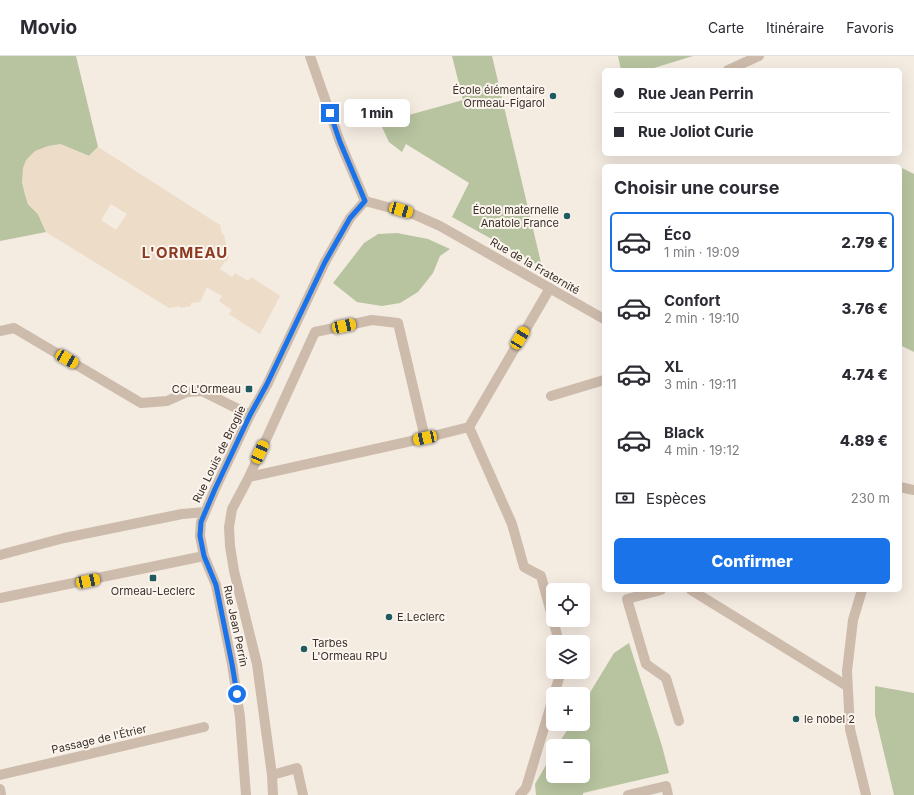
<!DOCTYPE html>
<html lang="fr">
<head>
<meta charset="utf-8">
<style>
  :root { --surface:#fff; --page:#f2f2f3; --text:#2b2b33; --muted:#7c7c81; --line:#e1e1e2; --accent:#1a73e8 }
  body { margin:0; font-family:Inter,sans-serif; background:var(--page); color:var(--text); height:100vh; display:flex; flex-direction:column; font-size:15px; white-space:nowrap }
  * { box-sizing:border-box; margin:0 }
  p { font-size:13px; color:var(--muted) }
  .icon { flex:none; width:22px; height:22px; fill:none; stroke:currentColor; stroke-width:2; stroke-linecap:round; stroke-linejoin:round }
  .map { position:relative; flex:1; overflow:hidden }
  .sheet { position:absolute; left:602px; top:108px; width:300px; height:428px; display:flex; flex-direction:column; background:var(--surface); border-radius:6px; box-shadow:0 4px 16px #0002 }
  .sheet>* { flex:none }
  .guide { position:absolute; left:602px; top:12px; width:300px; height:88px; border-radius:6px; box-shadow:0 4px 16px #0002; display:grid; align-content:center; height:88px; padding:0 12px; background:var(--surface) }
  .tools { position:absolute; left:546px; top:527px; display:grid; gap:8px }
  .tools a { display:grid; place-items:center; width:44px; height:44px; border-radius:6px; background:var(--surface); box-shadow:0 4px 16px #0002; font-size:20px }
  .end { position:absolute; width:18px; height:18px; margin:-9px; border:5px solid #1a73e8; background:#fff; box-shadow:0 0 0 2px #fff }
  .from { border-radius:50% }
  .bubble { position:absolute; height:28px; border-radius:6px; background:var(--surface); box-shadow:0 4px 16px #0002; font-size:13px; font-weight:800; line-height:28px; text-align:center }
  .car { position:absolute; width:12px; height:24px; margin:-12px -6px; border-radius:5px; box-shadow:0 0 3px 1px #0007; background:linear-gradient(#f5c518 24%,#345 0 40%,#f5c518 0 76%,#345 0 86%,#f5c518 0) }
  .guide b { display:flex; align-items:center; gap:14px; height:38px; font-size:15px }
  .guide b+b { border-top:1px solid var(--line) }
  .guide i { width:10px; height:10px; background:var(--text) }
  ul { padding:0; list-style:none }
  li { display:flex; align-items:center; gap:12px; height:60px; margin:0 8px 6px; padding:0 4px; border:2px solid transparent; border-radius:6px }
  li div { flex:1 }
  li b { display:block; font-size:15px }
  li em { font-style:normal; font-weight:800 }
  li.on { border-color:var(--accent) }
  li>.icon { width:36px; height:36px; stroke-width:1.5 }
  h2 { padding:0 12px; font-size:18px; line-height:48px }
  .pay { display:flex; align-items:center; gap:10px; height:44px; padding:0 12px; font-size:15px }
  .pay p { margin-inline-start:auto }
  .action { display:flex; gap:8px; margin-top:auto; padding:8px 12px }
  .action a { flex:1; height:46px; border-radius:6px; background:var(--accent); color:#fff; font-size:16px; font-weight:800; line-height:46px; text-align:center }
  header { display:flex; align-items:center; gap:24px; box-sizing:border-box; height:56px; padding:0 20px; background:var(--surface); border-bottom:1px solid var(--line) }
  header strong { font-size:19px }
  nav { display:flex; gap:22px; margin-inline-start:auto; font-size:14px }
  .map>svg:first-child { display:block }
  .green { fill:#b8c4a0 }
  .plaza { fill:#ecdcc8; fill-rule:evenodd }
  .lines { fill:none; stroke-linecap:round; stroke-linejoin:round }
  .service { stroke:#cdbbac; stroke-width:10 }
  .minor { stroke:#cdbbac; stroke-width:10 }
  .tertiary { stroke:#cdbbac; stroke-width:10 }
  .route { stroke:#1a73e8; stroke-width:5 }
  .poi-dot { fill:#1f5a5e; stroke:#fbf5ee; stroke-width:1.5 }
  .labels { text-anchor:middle; stroke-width:4; stroke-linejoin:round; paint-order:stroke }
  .poi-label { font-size:11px; fill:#3b302b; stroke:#fbf5ee; text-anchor:end }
  .street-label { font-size:11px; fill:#3b302b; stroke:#fbf5ee }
  .district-label { font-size:15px; font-weight:bold; letter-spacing:1px; fill:#8c3b22; stroke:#fbf5ee }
</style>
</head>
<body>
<header>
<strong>Movio</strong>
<nav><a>Carte</a><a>Itinéraire</a><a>Favoris</a></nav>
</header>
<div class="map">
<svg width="914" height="739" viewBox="0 0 914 739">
  <rect width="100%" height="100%" fill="#f4ebe1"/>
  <!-- green -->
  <path class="green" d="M0,0H76L98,91L89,100L60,88L22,126L28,148L38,158L46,176L0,185Z
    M452,0H492L542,211L452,161L469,127L406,88L402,96L389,86L380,67L463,44Z
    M618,0H693L654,12L641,14H621Z
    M902,112L914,118V296L900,289V115Z
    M397,177L428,183L450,193L440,200L433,217L418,236L400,247L382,250L357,246L333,227L364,187L378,178Z
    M629,587L662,690L669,717L583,737V739H536L535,728L553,697V720H583V690H557L571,668H583V648L614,597Z
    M875,630L914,637V739H894L875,659Z"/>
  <!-- plaza -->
  <path class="plaza" d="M60,88L89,100L98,91L220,169L222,178L224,179L229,202L226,206L225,205L220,213L232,221L235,217L248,225L251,221L280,240L260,278L229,258L232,254L219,245L222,240L208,232L207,231L200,246L191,247V250L180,252L179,250L169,252L46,176L38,158L28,148L25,139L22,126L23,112L26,104L35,95L48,90ZM111,148L127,158L116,174L101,164Z"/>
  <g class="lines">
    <!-- service -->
    <path class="service" d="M728,14L759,0
      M0,275L14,272L141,347L167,345L187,336L202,335L250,359
      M551,340L604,324
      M469,371L512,468L524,511L541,520L559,586
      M249,421L425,382L469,371L550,232
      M661,534L627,543L646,608L666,622L679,665
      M691,534L847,630
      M554,638L561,616
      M0,719L204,671
      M272,719L257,608L234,515L230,490L229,471L232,453L249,421L315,276L372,264L398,267L425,382
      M273,739L272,719L297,712L303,739
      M520,739L526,732L553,642
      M628,739L666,730L668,739"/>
    <!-- minor -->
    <path class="minor" d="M310,0L340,86L365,145
      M365,145L413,158L440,170L604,263
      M900,431L914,434
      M0,499L64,482L182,458L205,456
      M862,534L853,564L847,615L850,673L866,739
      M0,542L204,500
      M246,739L240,661L232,608L216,529L204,500L200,480L201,466L215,433L250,359L267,329L325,206L350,162L365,145"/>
    <!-- tertiary -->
    <path class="tertiary" d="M0,733L1,739"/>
  </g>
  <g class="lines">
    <!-- route -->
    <path class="route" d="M237,638L232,608L216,529L204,500L200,480L201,466L215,433L250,359L267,328L325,206L350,162L365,145L340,86L330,57"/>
  </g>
  <!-- markers -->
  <g class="poi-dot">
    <circle cx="553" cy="40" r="4"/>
    <circle cx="567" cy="160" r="4"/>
    <rect x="245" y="329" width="8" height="8" rx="2"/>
    <rect x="149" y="518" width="8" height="8" rx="2"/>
    <circle cx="389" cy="561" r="4"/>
    <circle cx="304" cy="593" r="4"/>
    <circle cx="796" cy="663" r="4"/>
  </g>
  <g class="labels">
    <!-- poi labels -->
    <g class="poi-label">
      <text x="545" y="38">École élémentaire<tspan x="545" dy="13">Ormeau-Figarol</tspan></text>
      <text x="559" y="158">École maternelle<tspan x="559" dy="13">Anatole France</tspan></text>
      <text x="241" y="337">CC L'Ormeau</text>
      <text x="153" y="539" text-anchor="middle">Ormeau-Leclerc</text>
      <text x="397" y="565" text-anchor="start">E.Leclerc</text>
      <text x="312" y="591" text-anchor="start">Tarbes<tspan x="312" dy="13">L'Ormeau RPU</tspan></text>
      <text x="804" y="667" text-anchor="start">le nobel 2</text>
    </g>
    <!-- street labels -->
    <g class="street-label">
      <text transform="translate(535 210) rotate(30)" y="4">Rue de la Fraternité</text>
      <text transform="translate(219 398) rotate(-64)" y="4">Rue Louis de Broglie</text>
      <text transform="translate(236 570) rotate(78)" y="4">Rue Jean Perrin</text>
      <text transform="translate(99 683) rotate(-13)" y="4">Passage de l'Étrier</text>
    </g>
    <!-- district labels -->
    <g class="district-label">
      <text x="185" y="202">L'ORMEAU</text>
    </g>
  </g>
</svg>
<div class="tools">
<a><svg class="icon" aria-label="locate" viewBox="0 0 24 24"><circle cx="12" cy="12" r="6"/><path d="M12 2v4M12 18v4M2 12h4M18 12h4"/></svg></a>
<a><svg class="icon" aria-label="layers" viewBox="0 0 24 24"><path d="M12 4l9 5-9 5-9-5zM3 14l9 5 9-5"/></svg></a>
<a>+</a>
<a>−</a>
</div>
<i class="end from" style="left:237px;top:638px"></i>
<i class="end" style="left:330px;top:57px"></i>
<div class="bubble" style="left:344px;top:43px;width:66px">1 min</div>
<i class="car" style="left:401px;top:154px;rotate:106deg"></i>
<i class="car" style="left:344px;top:270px;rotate:78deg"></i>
<i class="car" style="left:520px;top:282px;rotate:31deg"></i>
<i class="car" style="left:67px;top:303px;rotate:120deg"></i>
<i class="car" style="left:425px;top:382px;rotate:258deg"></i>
<i class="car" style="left:260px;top:396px;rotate:24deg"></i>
<i class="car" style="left:88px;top:525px;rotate:78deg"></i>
<div class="guide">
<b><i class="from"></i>Rue Jean Perrin</b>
<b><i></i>Rue Joliot Curie</b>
</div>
<section class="sheet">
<h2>Choisir une course</h2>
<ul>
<li class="on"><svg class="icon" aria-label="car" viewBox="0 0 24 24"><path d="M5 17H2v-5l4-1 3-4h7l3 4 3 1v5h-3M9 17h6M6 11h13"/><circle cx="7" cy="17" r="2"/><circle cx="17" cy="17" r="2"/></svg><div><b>Éco</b><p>1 min · 19:09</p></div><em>2.79 €</em></li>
<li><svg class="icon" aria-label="car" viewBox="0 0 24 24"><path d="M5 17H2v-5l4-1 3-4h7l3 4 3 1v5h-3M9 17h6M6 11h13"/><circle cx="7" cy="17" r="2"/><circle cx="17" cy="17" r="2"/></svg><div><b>Confort</b><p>2 min · 19:10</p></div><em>3.76 €</em></li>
<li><svg class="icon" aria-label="car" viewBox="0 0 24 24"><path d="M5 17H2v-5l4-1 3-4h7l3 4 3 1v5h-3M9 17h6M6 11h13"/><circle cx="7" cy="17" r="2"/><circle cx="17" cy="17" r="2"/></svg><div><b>XL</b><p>3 min · 19:11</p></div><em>4.74 €</em></li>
<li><svg class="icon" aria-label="car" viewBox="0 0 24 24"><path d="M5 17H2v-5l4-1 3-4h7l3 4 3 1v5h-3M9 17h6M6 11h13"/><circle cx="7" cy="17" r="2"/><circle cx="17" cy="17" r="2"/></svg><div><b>Black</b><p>4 min · 19:12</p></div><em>4.89 €</em></li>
</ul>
<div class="pay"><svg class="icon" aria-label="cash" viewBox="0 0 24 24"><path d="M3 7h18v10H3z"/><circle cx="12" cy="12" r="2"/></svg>Espèces<p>230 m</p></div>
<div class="action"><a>Confirmer</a></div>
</section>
</div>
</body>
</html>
